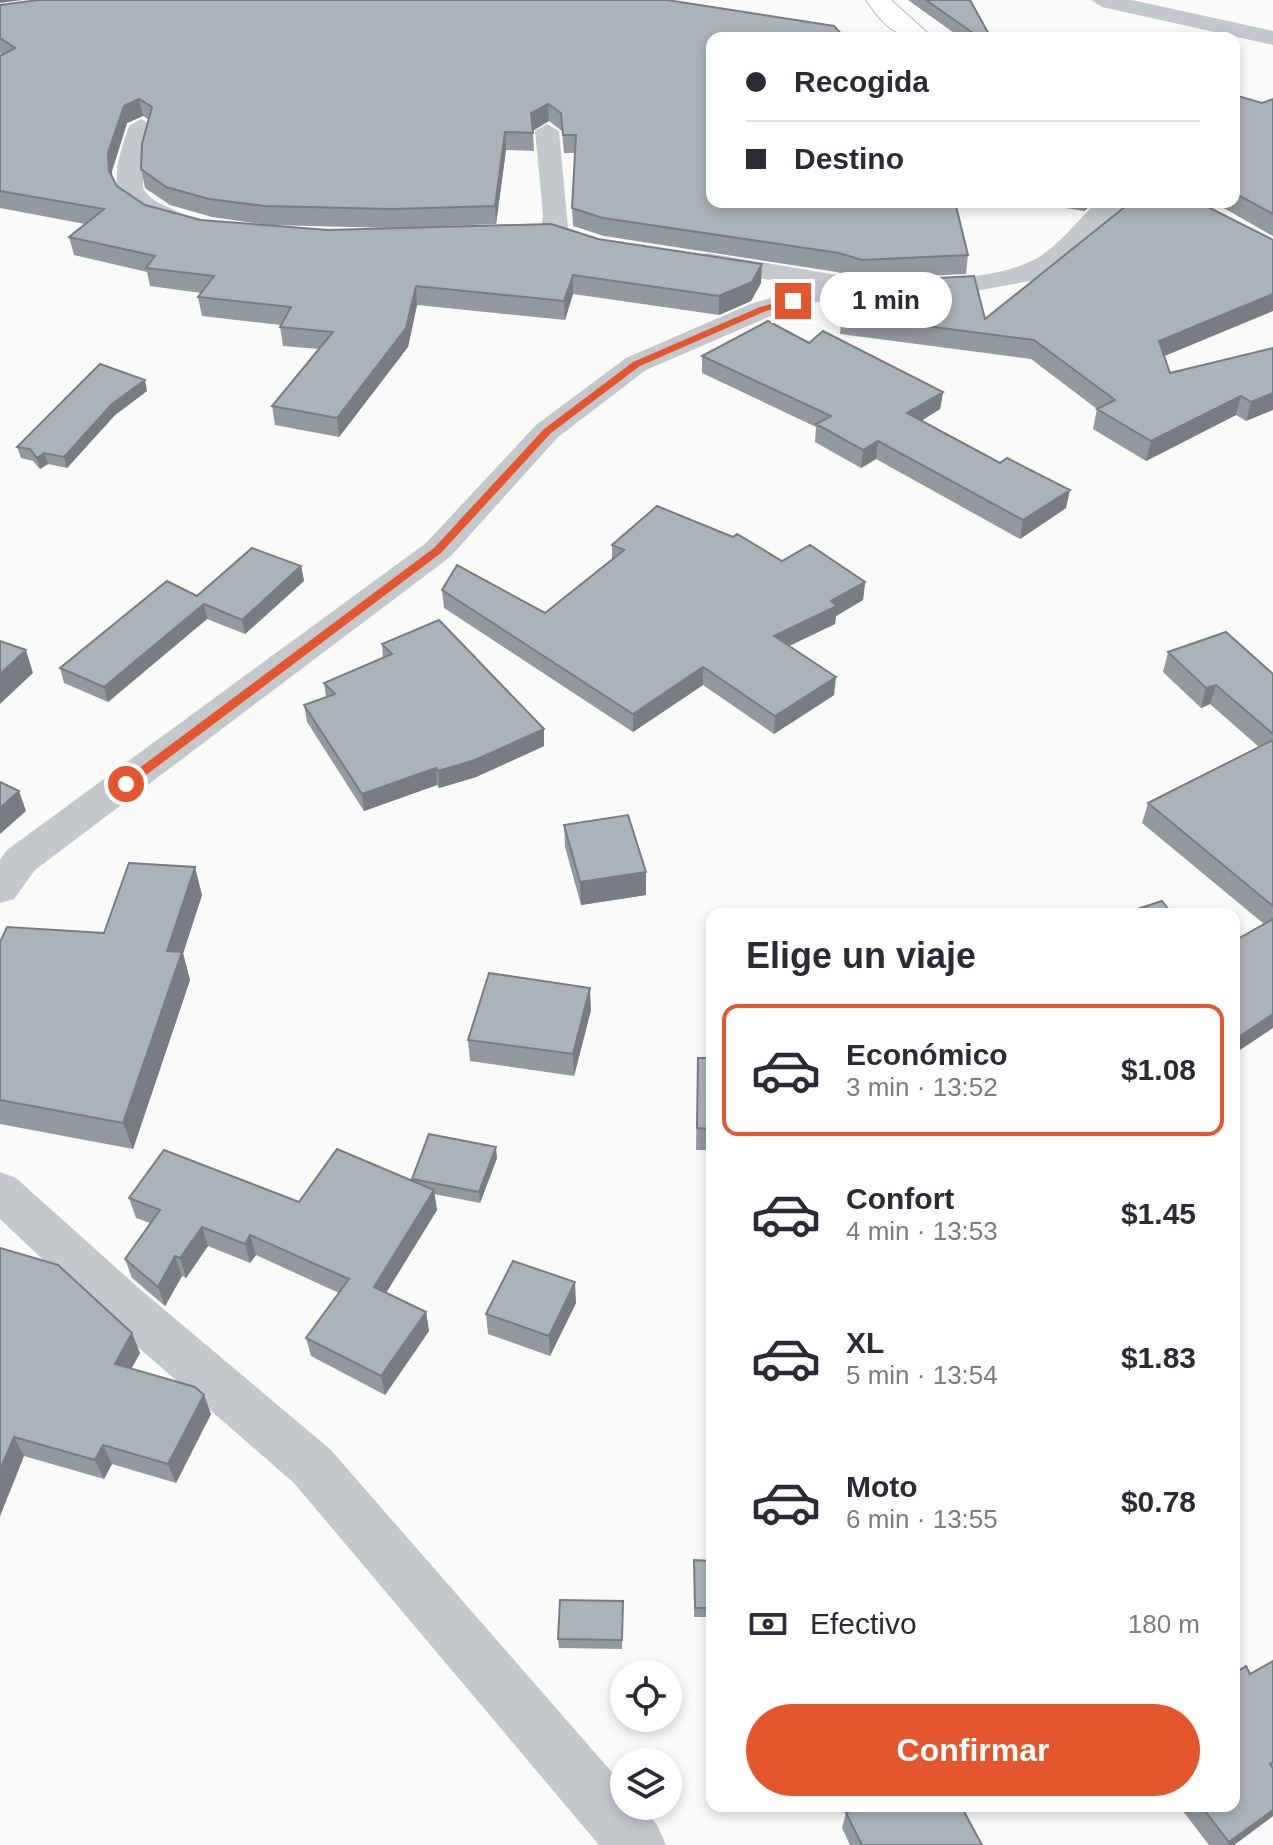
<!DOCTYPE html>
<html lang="es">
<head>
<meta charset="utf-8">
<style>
  :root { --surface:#fff; --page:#f7f7f7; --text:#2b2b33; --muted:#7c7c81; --line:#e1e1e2; --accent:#e4572e }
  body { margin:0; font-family:Helvetica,sans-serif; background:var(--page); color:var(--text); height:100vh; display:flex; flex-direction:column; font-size:30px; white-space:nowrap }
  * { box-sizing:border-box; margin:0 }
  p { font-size:26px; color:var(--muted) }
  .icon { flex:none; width:44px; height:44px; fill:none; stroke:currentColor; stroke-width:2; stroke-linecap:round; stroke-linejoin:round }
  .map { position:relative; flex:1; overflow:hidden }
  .sheet { position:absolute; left:706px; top:908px; width:534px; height:904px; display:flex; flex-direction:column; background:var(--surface); border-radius:16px; box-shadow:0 4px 12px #0003 }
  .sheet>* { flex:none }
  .guide { position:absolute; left:706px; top:32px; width:534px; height:176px; border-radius:16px; box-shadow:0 4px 12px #0003; display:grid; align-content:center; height:176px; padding:0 40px; background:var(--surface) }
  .controls { position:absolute; left:610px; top:1660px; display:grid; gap:16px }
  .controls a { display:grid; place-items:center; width:72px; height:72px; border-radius:50%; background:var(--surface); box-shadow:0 4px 12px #0003; font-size:40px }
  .end { position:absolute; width:36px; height:36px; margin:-18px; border:10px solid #e4572e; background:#fff; box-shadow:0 0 0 4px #fff }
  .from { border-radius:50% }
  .bubble { position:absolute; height:56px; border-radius:28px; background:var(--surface); box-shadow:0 4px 12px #0003; font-size:26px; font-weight:700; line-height:56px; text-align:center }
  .guide b { display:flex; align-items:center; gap:28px; height:76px; font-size:30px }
  .guide b+b { border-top:2px solid var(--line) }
  .guide i { width:20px; height:20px; background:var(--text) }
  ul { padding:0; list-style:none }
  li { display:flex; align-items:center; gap:24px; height:132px; margin:0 16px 12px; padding:0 24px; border:4px solid transparent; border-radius:16px }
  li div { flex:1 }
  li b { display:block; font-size:30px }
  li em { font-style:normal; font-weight:700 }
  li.selected { border-color:var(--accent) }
  li>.icon { width:72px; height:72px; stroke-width:1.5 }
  h2 { padding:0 40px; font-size:36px; line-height:96px }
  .pay { display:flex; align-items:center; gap:20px; height:88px; padding:0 40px; font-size:30px }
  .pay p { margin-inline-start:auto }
  .button { display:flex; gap:16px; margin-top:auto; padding:16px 40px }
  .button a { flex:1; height:92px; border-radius:48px; background:var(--accent); color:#fff; font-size:32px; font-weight:700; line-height:92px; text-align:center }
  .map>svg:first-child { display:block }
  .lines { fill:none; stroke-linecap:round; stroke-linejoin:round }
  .secondary-casing { stroke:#b3babf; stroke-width:2 }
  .minor { fill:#c3c8cc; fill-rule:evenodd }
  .secondary { fill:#fff; fill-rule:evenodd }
  .wall { fill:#929a9f }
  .shaded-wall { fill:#777d82 }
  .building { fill:#aab3b9; stroke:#777d82; stroke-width:2 }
  .route { fill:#e4572e }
</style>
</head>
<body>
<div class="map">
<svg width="1273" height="1845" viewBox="0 0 1273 1845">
  <rect width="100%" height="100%" fill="#fafaf8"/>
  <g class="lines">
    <defs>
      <path id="secondary" d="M866,0H891L933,38C896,38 887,30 866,0Z"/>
    </defs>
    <!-- secondary casing -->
    <use href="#secondary" class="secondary-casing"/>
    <!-- minor -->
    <path class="minor" d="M1091,0H1132L1273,31V45L1102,7Z
      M141,119L153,126L143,162V188C153,208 180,206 192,223L188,229C175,232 165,227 152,221C103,199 115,168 129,126Z
      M547,124L559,131L568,228L610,242L614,248L610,254L600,256L545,238L541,232L543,214L535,131Z
      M1097,202H1131L1060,268L1030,281L970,292L824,300L773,315L646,370L558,437L450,557L35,870L14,899L0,903V860L7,850L426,543L536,425L626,358L753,303L810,287L697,267L693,261L697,255L707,253L837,275L850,282C905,279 991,285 1039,257C1060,244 1079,219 1097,202Z
      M0,1172L16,1178L142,1291L330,1449L624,1786V1806H641L657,1825L666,1845H599L294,1483L108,1321L0,1219Z"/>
    <!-- secondary -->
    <use href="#secondary" class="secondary"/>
  </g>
  <!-- wall -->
  <path class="wall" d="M667,0L968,255L966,274L860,279L837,272L604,236L573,226L572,208L575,153H564L562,131L549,121L533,131L534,151L506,150L496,224L394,228L268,225L212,217L170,205L145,188L141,169L149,120L143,116L127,123L112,171V177L117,186L145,205L201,220L328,230L598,239L761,283L751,301L719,315L573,294L565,320L417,305L408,347L339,437L275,425L272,406L319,349L283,346L280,327L281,325L202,316L198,297L201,293L150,286L147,272L74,255L69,237L85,224L0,208V56L3,55L0,53V5Z
    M908,0H970L991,38H961Z
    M1234,95L1262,103L1273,99V236L1213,202H1234Z
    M965,202H990L987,206Z
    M1028,202H1094L1084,211Z
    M1123,202H1198L1164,356L1170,373L1273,348L1246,421L1236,415L1146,461L1093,429L1097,409L1031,359L840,334L842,315L985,319L1121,210Z
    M809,343L943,392L940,409L921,421L1066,508L1020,539L876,459L861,468L815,442L816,427L702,373V356Z
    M147,391L115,415L67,468L48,464L40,469L33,461L21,458L17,447Z
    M612,545L782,561L865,582L863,600L836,616L835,624L789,646L834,695L774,734L703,685L633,732L444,608L442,590L545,613L612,560Z
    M301,566L304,581L245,634L207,619L108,702L64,683L60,668L197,596Z
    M382,644L544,729V746L476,777L439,788L437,785L364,811L307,722L304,705L326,697L324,683L383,658Z
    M1168,652L1273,674V1028L1264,924L1142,823L1148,803L1259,747L1210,704L1201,708L1163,672Z
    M564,825L646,872V895L581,905L565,847Z
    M202,895L183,954L190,980L133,1149L0,1124V942L104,933Z
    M591,1010L574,1076L470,1061L468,1040Z
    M698,1058H712V1150H696Z
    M497,1158L480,1203L434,1194L437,1210L386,1293L426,1312L429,1331L385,1395L311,1356L306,1338L339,1293L256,1255L250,1263L208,1246L186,1278L182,1276L165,1306L132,1278L125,1259L150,1223L136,1218L129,1198L299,1202L412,1181V1179Z
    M0,1248L140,1353L131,1369L211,1414L176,1483L112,1464L104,1479L24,1456L0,1516Z
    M576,1303L550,1356L488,1334L486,1314Z
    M694,1560L712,1561V1617H694Z
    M623,1601L622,1649L559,1648L558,1639Z
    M1273,1661V1816L1234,1845H1209L1179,1806H1234L1250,1674Z
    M846,1813L982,1845H850L842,1828Z"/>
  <!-- shaded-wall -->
  <path class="shaded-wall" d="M0,0H22L0,3Z
    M139,99L143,116L127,123L112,171L113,189L109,171L108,153L124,106Z
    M548,104L549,121L532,131L531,113Z
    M505,132L506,150L496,224L495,206Z
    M1086,202H1094L1084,211Z
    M762,264L761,283L751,301L719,315V296Z
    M573,275V294L565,320L564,301Z
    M416,286L417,305L408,347L339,437L337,418Z
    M1273,294V311L1155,360L1159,341Z
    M145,380L147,391L115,415L67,468L64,457L112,404Z
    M943,392L940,409L905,431L907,413Z
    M1273,393V410L1246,421L1251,402Z
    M1241,396L1236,415L1146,461L1151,441Z
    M878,441L876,459L861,468L863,450Z
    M44,453L48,464L40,469L37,458Z
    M1070,490L1066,508L1020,539L1023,520Z
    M301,566L304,581L245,634L242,620Z
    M865,582L863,600L836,616L835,624L772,654L774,636Z
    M204,604L207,619L108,702L104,687Z
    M26,650L33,673L0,704V674Z
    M703,667V685L633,732V714Z
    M836,677L834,695L774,734L775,716Z
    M1216,685L1210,704L1201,708L1206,688Z
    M544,729V746L476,777L439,788L438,771Z
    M436,768L437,785L364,811L362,794Z
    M19,791L26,811L0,834V808Z
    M195,867L202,895L183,953L190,980L133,1149L123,1123L167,951Z
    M646,872V895L581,905L580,882Z
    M590,988L591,1010L574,1076L573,1054Z
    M1273,1014V1028L1234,1054V1040Z
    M496,1147L497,1158L480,1203L479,1192Z
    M434,1190L437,1210L378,1306L374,1287Z
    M202,1227L208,1246L186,1278L180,1258Z
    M250,1235L256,1255L250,1263L245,1244Z
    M175,1256L182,1276L165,1306L158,1287Z
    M575,1282L576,1303L550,1356L549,1336Z
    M426,1312L429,1331L385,1395L381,1376Z
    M132,1333L140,1353L123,1384L115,1364Z
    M204,1395L211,1414L176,1483L168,1464Z
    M14,1437L24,1456L0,1516V1470Z
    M103,1445L112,1464L104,1479L95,1460Z
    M1273,1810V1816L1234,1845H1227Z"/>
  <!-- building -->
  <path class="building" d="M38,0H667L834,26L845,38H712V202H955L968,255L862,260L839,253L603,218L572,208L576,135H563L561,113L548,104L531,113L533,133L505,132L495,206L392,209L265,206L209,199L166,187L141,169L142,144L152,107L139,99L124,106L108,153L109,171L117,186L145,205L201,220L328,230L551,224L598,239L762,264L752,282L719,296L573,275L564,301L416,286L406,328L337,418L272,406L333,332L280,327L291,307L198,297L214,276L146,268L155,256L69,237L104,209L0,191V56L15,48L0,38V5Z
    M926,0H970L991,38H980Z
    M1234,95L1262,103L1273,99V214L1234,193Z
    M1131,202H1198L1273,240V294L1159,341L1170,373L1273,348V393L1251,402L1241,396L1151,441L1097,409L1115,400L1034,340L842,315L881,281L974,276L985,319Z
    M768,321L809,343L823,331L943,392L907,413L1000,463L1007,458L1070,490L1023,520L878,441L863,450L816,424L831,416L702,356Z
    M100,364L145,380L112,404L64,457L44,453L37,458L30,449L17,447Z
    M657,506L733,537L737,534L782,561L810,545L865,582L831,601L837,606L774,636L836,677L775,716L703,667L633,714L442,590L457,565L545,613L624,550L612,545Z
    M252,548L301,566L242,620L204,604L104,687L60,668L167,581L197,596Z
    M439,620L544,729L475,760L438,771L436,768L362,794L304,705L335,694L324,683L392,654L382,644Z
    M1226,632L1273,674V734L1216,685L1206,688L1168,652Z
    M0,641L26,650L0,674Z
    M1273,740V906L1148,803Z
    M0,782L19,791L0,808Z
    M628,815L646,872L580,882L564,825Z
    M129,863L195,867L167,951L182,952L123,1123L0,1100V942L7,927L104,933Z
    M1162,901L1172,914H1122Z
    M1273,919V1014L1234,1040V941Z
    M489,973L590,988L573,1054L468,1040Z
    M698,1058H712V1129L697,1128Z
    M429,1134L496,1147L479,1192L412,1179Z
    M337,1149L434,1190L374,1287L426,1312L381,1376L306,1338L349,1279L250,1235L245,1244L202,1227L180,1258L175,1256L158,1287L125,1259L160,1210L129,1198L164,1150L299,1202Z
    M0,1248L58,1265L132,1333L115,1364L195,1387L204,1395L168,1464L103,1445L95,1460L14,1437L0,1470Z
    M513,1261L575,1282L549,1336L486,1314Z
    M694,1560L712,1561V1608H695Z
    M560,1600L623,1601L622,1640L558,1639Z
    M1273,1661V1762L1270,1764L1273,1769V1810L1229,1842L1201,1806H1234V1674L1246,1666L1250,1674Z
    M860,1806H961L982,1845H862L846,1813Z"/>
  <!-- route -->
  <path class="route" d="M793,298L796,303L766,311L640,366L551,433L441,553L130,787H122V781L434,548L544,429L633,362L760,307Z"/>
</svg>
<div class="controls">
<a><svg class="icon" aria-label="locate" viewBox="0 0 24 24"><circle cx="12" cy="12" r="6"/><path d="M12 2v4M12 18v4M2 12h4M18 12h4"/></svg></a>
<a><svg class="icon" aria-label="layers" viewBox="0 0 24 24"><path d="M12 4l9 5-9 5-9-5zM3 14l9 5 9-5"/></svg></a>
</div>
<i class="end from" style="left:126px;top:784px"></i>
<i class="end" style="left:793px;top:301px"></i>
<div class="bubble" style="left:820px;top:272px;width:132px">1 min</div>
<div class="guide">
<b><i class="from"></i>Recogida</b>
<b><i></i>Destino</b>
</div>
<section class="sheet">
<h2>Elige un viaje</h2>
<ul>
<li class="selected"><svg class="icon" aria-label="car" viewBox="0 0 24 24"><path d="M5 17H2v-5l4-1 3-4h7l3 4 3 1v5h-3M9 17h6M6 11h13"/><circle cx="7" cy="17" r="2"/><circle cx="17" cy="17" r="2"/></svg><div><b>Económico</b><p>3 min · 13:52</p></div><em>$1.08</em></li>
<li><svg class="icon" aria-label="car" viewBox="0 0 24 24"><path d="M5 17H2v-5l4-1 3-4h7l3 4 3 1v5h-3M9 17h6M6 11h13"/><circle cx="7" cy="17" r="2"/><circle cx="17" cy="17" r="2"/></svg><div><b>Confort</b><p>4 min · 13:53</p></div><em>$1.45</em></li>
<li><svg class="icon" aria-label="car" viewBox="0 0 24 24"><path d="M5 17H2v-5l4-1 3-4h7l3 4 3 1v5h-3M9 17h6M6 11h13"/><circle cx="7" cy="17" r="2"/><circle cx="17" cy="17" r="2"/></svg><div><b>XL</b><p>5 min · 13:54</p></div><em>$1.83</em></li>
<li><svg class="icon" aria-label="car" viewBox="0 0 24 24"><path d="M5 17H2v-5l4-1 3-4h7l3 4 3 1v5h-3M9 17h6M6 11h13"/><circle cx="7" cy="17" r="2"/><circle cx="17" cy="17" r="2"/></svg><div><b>Moto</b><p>6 min · 13:55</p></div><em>$0.78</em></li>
</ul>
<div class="pay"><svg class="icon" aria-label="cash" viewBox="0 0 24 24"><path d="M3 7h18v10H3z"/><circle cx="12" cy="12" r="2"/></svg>Efectivo<p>180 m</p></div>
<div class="button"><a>Confirmar</a></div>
</section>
</div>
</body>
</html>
